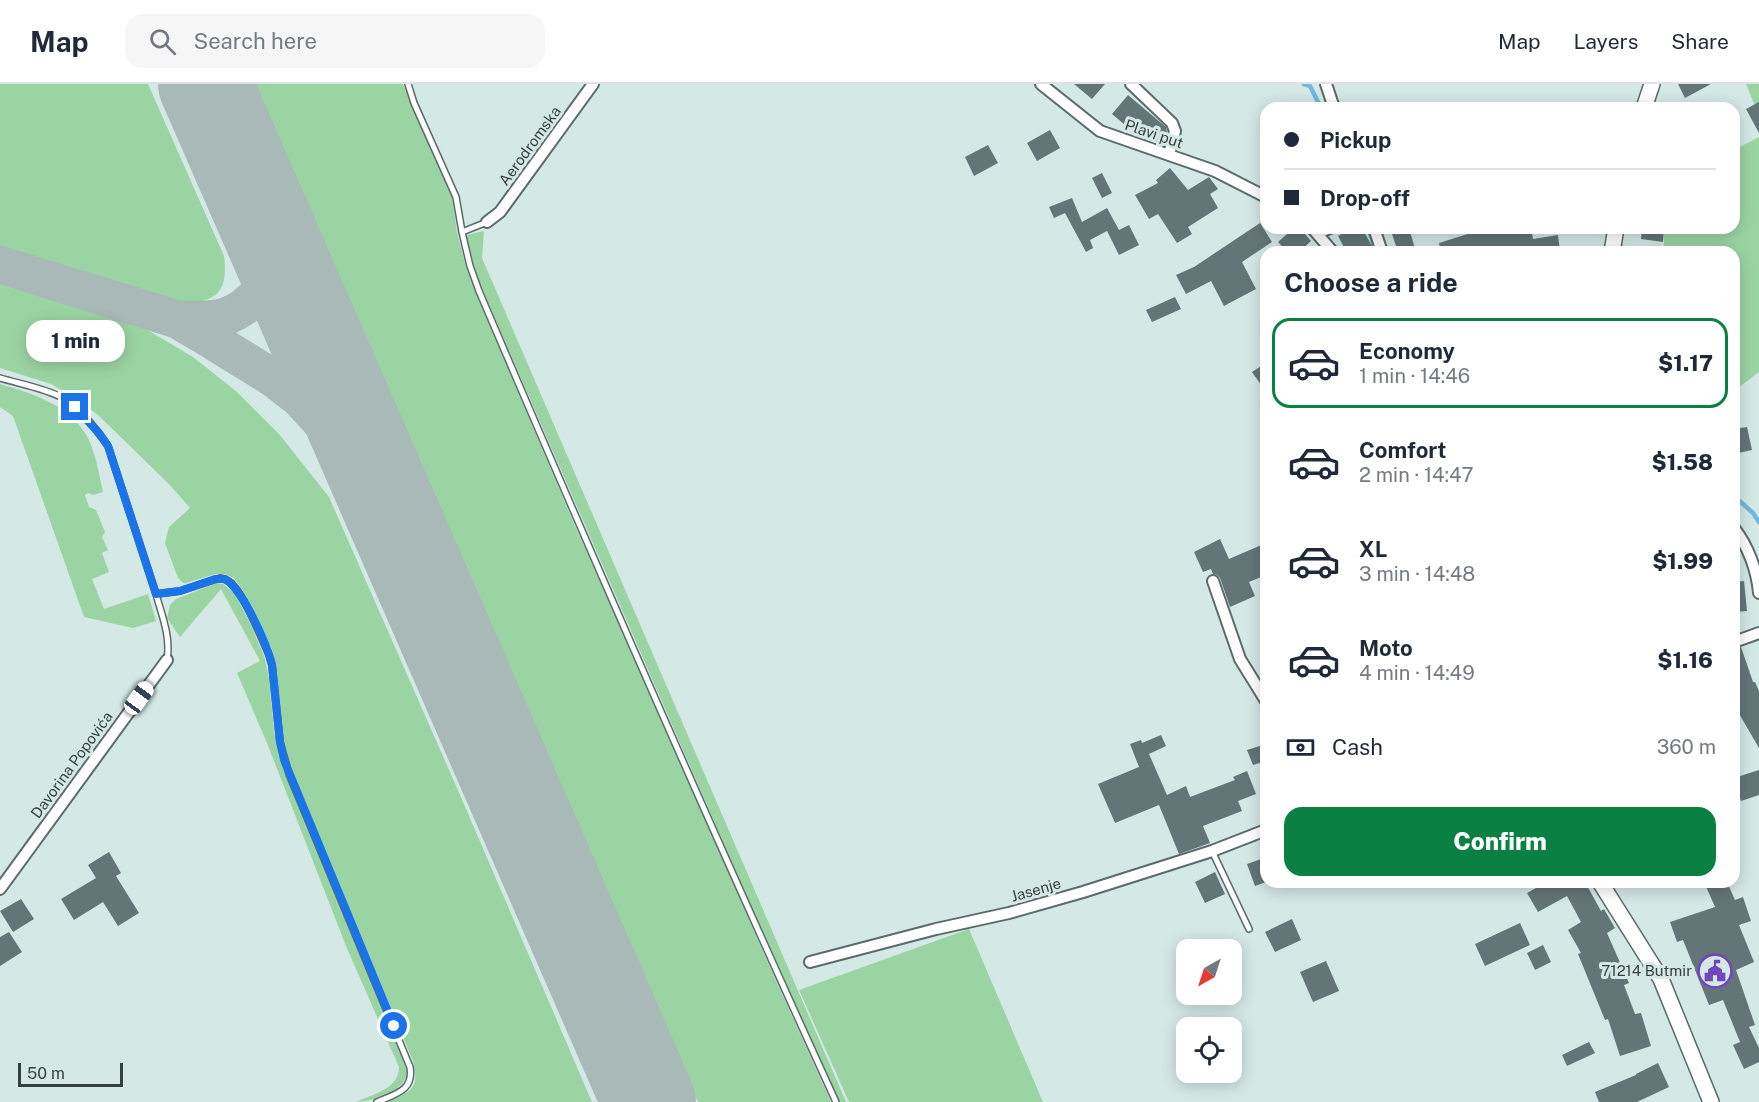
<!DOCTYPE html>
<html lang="en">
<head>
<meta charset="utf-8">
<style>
  :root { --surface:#fff; --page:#f6f6f7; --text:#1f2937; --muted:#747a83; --line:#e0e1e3; --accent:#0b8043 }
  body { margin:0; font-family:"Public Sans",sans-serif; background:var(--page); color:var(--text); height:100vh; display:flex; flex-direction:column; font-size:22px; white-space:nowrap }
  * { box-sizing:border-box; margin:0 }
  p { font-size:20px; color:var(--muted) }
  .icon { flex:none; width:33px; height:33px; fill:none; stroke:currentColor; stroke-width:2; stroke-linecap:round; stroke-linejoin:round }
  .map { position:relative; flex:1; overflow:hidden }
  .details { position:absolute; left:1260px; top:162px; width:480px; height:642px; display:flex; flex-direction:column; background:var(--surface); border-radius:18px; box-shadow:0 3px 15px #0003 }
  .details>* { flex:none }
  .guide { position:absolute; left:1260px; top:18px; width:480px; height:132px; border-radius:18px; box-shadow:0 3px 15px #0003; display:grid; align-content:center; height:132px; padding:0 24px; background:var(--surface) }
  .needle { width:39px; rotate:219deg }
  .fabs { position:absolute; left:1176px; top:855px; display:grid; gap:12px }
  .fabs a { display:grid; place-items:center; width:66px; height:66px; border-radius:12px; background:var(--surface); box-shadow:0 3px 15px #0003; font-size:30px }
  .scale { position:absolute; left:18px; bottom:15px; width:105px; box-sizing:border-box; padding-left:6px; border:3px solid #373f3e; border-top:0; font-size:16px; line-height:21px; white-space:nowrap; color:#373f3e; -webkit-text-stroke:4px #d4e8e6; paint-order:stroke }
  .end { position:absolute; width:27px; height:27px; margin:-14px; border:8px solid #1a73e8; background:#fff; box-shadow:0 0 0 3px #fff }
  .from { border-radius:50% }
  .bubble { position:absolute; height:42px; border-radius:18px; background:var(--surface); box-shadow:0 3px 15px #0003; font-size:20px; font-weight:800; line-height:42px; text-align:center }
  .car { position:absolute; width:18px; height:36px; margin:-18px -9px; border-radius:8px; box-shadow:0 0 4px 2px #0007; background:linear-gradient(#fff 24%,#345 0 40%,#fff 0 76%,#345 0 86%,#fff 0) }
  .guide b { display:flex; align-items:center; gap:21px; height:57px; font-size:22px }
  .guide b+b { border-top:2px solid var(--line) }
  .guide i { width:15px; height:15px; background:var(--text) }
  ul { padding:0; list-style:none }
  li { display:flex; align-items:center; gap:18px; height:90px; margin:0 12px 9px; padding:0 12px; border:3px solid transparent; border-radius:18px }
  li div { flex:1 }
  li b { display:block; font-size:22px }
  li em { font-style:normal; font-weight:800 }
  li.current { border-color:var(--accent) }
  li>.icon { width:54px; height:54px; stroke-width:1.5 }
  h2 { padding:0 24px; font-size:27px; line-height:72px }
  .pay { display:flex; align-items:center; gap:15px; height:66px; padding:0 24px; font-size:22px }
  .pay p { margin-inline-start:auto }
  .action { display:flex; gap:12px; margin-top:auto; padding:12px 24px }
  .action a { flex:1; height:69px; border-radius:18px; background:var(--accent); color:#fff; font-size:24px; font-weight:800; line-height:69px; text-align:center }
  header { display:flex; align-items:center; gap:36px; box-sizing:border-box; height:84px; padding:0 30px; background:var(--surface); border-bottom:2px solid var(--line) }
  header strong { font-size:28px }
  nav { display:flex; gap:33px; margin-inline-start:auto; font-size:21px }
  .search { width:420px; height:54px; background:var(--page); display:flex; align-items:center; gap:15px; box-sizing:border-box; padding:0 21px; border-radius:18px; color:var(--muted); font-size:22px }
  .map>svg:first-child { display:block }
  .green { fill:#9bd4a3 }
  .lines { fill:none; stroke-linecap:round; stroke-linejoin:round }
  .stream { stroke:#70b9df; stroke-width:4.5 }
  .taxiway { stroke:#a8b9b7; stroke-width:38 }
  .runway { stroke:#a8b9b7; stroke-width:94 }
  .building { fill:#647578 }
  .lane-casing { stroke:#5a6b6a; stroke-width:8 }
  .street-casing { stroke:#5a6b6a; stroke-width:14 }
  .secondary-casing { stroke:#5a6b6a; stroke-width:18 }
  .lane { stroke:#fff; stroke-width:5 }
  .street { stroke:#fff; stroke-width:10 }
  .secondary { stroke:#fff; stroke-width:15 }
  .route { stroke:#1a73e8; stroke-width:8 }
  .labels { text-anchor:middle; stroke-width:6; stroke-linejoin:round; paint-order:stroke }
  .street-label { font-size:15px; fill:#373f3e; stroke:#d4e8e6 }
  .poi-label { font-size:15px; fill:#373f3e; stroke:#d4e8e6; text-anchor:end }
</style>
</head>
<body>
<header>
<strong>Map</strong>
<div class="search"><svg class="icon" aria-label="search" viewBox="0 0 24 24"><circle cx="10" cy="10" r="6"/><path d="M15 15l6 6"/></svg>Search here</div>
<nav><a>Map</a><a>Layers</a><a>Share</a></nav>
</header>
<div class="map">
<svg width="1759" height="1018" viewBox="0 0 1759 1018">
  <rect width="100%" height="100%" fill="#d4e8e6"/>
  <!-- green -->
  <path class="green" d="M0,0H148L224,172C228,205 219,218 186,219L0,162Z
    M247,0H403L452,112L457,149L466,183L483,226L575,442L658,626L763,868L831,1018H698L524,633L382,303Z
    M1746,0H1759V32Z
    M1759,53V288L1734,307V168H1664V144H1734V66Z
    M484,147L482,174L846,1018H839L785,900L494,232L475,188L467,151Z
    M0,201L139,241L193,273L237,308L279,350L329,413L460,711L592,1018H387C411,1007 420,1006 413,977L290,684L283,659L274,574L271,563L243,507L234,494L224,490H215L186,499H183L178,494L165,459L169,443L190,424L169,400L98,331L80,317L51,300L0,284Z
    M0,300C34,310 70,321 88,354C96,370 99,390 103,408L93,411L88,409L85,411L89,423L96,426L105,448L102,453L108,466L102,469L109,488L92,495L104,525L148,510L156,537L133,544L84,533L13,332L0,323Z
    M217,499L223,500L235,510L251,541L264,572L269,594L274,646L279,673L406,983C412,1006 374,1018 356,1018C373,1010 399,1005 399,983L346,862L267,659L237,589L260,577L221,505L180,553L167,534L170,521L176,515Z
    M969,845L1043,1018H849L799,906Z"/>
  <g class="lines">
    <!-- stream -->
    <path class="stream" d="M1304,0L1310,2L1321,24
      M1368,144L1376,168
      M1734,412L1753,429L1759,438"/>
    <!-- taxiway -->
    <path class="taxiway" d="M0,181L176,235L215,258L273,294L299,314L339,357L385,412
      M176,235C192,235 211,238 227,232C250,223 270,202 272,177C272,168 271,158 270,149"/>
    <!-- runway -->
    <path class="runway" d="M205,0L649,1018"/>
  </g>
  <!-- building -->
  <path class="building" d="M1074,0H1105L1092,15Z
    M1678,0H1711L1685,14Z
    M1128,11L1166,43L1167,48L1159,59L1134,42L1131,46L1112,30Z
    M1759,18V49L1746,25Z
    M1050,46L1060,64L1037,77L1027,59Z
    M988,61L998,79L974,92L965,73Z
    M1170,84L1188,106L1209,93L1218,105L1210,110L1218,124L1188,143L1192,150L1177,159L1158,130L1149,135L1135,111L1158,99L1156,96Z
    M1102,89L1112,109L1102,114L1092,94Z
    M1072,114L1082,138L1107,124L1119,146L1129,141L1139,161L1119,171L1107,147L1090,156L1093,164L1086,168L1065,129L1054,134L1049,123Z
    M1260,139L1272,158L1242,178L1256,205L1224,222L1211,197L1186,210L1176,191L1194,183Z
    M1294,144H1300L1311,157L1299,168H1287L1278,158Z
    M1351,144H1362L1372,162L1362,168H1355L1352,163L1346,167L1338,152Z
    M1390,144H1409L1416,168H1398Z
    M1470,144H1531L1533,155L1558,151L1560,168H1441L1439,159L1471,149Z
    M1642,144H1664L1663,158L1641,155Z
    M1175,213L1181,225L1152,238L1146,226Z
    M1266,279V308L1252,288Z
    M1747,343L1752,366L1734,370V345Z
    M1220,455L1229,475L1266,459V491L1249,498L1255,512L1230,523L1220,494L1217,491L1213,490L1211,485L1203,488L1194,468Z
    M1744,497L1747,527L1734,528V498Z
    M1741,563L1753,598H1755L1759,607V664L1734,621V565Z
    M1161,651L1166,662L1149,670L1167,711L1186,702L1190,713L1235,696L1233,693L1247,687L1256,710L1238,717L1242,727L1203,742L1210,759L1179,770L1159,721L1115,739L1098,700L1139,683L1130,660L1141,656L1142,659Z
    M1266,660V677L1253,681L1247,666Z
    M1759,686V711L1741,717L1734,694Z
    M109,768L121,789L116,792L139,829L118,842L103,818L74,836L61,815L96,794L88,781Z
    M1264,774L1266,780V798L1255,802L1247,780Z
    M1215,788L1225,810L1205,819L1195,798Z
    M1547,798H1585L1601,827L1604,825L1615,844L1607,849L1629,899L1624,901L1635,930L1641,929L1651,962L1620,972L1608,935L1605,936L1578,870L1581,869L1568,846L1581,838L1567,812L1538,828L1527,809Z
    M1704,798H1727L1735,816L1743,813L1751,837L1739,841L1754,878L1736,886L1755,941L1749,943L1759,964V978L1744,985L1733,961L1740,958L1723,916L1709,921L1683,856L1677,858L1670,838L1715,823Z
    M21,815L34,835L13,848L0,827Z
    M1292,835L1301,856L1275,868L1265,848Z
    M1520,839L1530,861L1485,882L1475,860Z
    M9,848L22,868L0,882V853Z
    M1543,861L1551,878L1535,886L1527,869Z
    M1326,877L1339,907L1313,918L1300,888Z
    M1589,958L1595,969L1567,982L1562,971Z
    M1658,979L1669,1003L1637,1018H1599L1595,1008L1636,991V990Z"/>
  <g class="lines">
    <defs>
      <path id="lane" d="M408,0L414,19L456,113L462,148L470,182L479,207C595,479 713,749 836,1018
        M462,148L487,138
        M0,294C20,300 45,304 63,314C81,325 96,345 108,362L156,510
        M167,576C171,553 162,532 156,510L180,507L220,494C225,495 229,496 233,501C245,513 261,553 269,571L272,581L280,658L289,690L410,983C414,1007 395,1010 377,1018
        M1212,767L1249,845"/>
      <path id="street" d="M1041,0L1100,47L1215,87L1266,113
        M1131,0L1172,39L1175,47L1169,71
        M1326,0L1334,24
        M487,138L500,128L593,0
        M1312,144L1333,168
        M1374,144L1382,168
        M1317,149L1330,144
        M1734,444C1748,462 1757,486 1759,509
        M1213,497L1240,575L1266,617
        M1734,558L1759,549
        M0,805L167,576
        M810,878L936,845L1009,829L1083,808L1212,767L1266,746"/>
      <path id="secondary" d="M1644,24L1652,0
        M1612,168L1616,144
        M1600,798L1661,895L1711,1018"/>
    </defs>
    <!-- lane casing -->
    <use href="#lane" class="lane-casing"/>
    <!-- street casing -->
    <use href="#street" class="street-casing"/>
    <!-- secondary casing -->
    <use href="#secondary" class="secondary-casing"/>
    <!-- lane -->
    <use href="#lane" class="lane"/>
    <!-- street -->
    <use href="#street" class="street"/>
    <!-- secondary -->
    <use href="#secondary" class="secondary"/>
  </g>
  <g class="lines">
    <!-- route -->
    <path class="route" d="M75,323L99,349L108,362L156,510L180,507L215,495H225C243,506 267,560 272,581L280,658L284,676L394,942"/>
  </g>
  <!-- icons -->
  <defs>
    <symbol id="civic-ring" viewBox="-11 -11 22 22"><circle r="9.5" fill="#d4e8e6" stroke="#7046be" stroke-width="1.5"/><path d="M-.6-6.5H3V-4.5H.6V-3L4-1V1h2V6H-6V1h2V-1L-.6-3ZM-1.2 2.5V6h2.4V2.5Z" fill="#7046be"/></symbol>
  </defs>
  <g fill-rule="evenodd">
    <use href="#civic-ring" x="1696" y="868" width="38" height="38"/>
  </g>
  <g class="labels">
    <!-- street labels -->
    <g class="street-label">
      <text transform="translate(1154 50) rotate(19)" y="5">Plavi put</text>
      <text transform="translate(530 62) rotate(-54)" y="5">Aerodromska</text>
      <text transform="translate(72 681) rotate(-54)" y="5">Davorina Popovića</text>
      <text transform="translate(1036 806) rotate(-16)" y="5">Jasenje</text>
    </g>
    <!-- poi labels -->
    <g class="poi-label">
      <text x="1692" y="892">71214 Butmir</text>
    </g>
  </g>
</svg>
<div class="fabs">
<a><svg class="needle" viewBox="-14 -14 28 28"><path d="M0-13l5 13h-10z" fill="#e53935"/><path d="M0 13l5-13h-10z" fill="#747a83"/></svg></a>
<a><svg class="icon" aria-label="locate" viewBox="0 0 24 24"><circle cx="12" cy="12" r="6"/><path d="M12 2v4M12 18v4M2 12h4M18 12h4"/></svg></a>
</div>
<div class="scale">50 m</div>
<i class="end from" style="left:394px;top:942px"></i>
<i class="end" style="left:75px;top:323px"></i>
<div class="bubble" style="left:26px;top:236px;width:99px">1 min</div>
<i class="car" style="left:139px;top:614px;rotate:36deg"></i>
<div class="guide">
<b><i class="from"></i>Pickup</b>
<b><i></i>Drop-off</b>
</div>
<section class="details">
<h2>Choose a ride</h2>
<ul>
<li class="current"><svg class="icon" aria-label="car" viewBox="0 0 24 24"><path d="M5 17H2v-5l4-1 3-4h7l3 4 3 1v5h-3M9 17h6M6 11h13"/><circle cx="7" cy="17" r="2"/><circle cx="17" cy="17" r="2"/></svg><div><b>Economy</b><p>1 min · 14:46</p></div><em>$1.17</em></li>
<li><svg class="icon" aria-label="car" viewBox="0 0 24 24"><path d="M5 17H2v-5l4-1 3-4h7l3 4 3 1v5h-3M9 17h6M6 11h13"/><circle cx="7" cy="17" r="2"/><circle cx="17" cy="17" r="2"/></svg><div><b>Comfort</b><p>2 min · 14:47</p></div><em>$1.58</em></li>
<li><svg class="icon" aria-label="car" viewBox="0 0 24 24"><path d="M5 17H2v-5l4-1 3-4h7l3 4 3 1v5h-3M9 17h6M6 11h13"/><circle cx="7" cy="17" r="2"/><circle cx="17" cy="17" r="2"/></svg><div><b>XL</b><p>3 min · 14:48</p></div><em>$1.99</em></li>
<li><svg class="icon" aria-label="car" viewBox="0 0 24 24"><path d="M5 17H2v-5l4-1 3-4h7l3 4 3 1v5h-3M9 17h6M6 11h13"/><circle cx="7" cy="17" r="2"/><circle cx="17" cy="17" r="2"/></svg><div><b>Moto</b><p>4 min · 14:49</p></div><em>$1.16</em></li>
</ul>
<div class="pay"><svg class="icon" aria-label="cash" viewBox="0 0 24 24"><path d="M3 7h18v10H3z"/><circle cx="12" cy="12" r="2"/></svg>Cash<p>360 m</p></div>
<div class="action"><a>Confirm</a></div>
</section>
</div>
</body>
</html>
